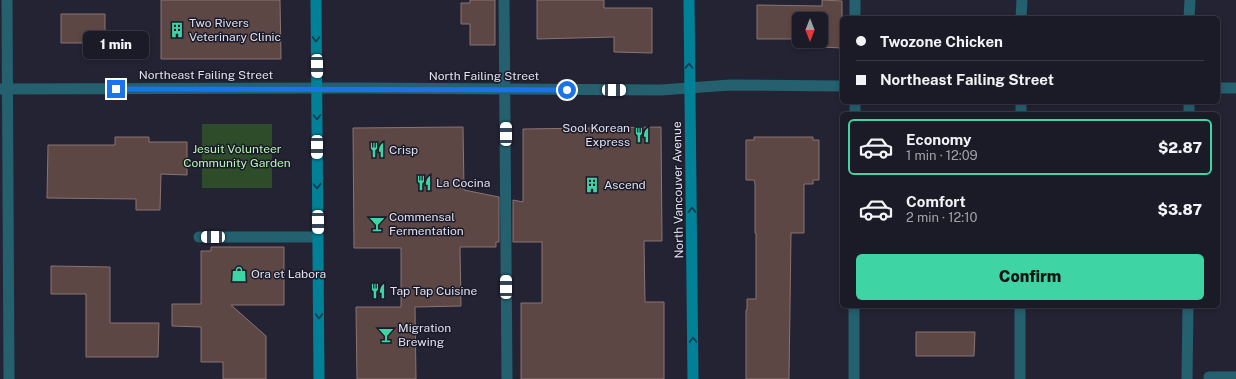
<!DOCTYPE html>
<html lang="en">
<head>
<meta charset="utf-8">
<style>
  :root { --surface:#1b1a27; --page:#282733; --text:#f1f3f6; --muted:#a0a1a7; --line:#393844; --accent:#3ed4a3 }
  body { margin:0; font-family:"Public Sans",sans-serif; background:var(--page); color:var(--text); height:100vh; display:flex; flex-direction:column; font-size:15px; white-space:nowrap }
  * { box-sizing:border-box; margin:0 }
  p { font-size:13px; color:var(--muted) }
  .icon { flex:none; width:22px; height:22px; fill:none; stroke:currentColor; stroke-width:2; stroke-linecap:round; stroke-linejoin:round }
  .map { position:relative; flex:1; overflow:hidden }
  .drawer { position:absolute; left:840px; top:112px; width:380px; height:196px; display:flex; flex-direction:column; background:var(--surface); border-radius:6px; box-shadow:0 2px 6px #0003,0 0 0 1px var(--line) }
  .drawer>* { flex:none }
  .hud { position:absolute; left:840px; top:16px; width:380px; height:88px; border-radius:6px; box-shadow:0 2px 6px #0003,0 0 0 1px var(--line); display:grid; align-content:center; height:88px; padding:0 16px; background:var(--surface) }
  .needle { width:26px; rotate:180deg }
  .fabs { position:absolute; left:792px; top:12px; display:grid; gap:8px }
  .fabs a { display:grid; place-items:center; width:36px; height:36px; border-radius:6px; background:var(--surface); box-shadow:0 2px 6px #0003,0 0 0 1px var(--line); font-size:20px }
  .end { position:absolute; width:18px; height:18px; margin:-9px; border:5px solid #1a73e8; background:#fff; box-shadow:0 0 0 2px #fff }
  .from { border-radius:50% }
  .bubble { position:absolute; height:28px; border-radius:6px; background:var(--surface); box-shadow:0 2px 6px #0003,0 0 0 1px var(--line); font-size:13px; font-weight:800; line-height:28px; text-align:center }
  .car { position:absolute; width:12px; height:24px; margin:-12px -6px; border-radius:5px; box-shadow:0 0 3px 1px #0007; background:linear-gradient(#fff 24%,#345 0 40%,#fff 0 76%,#345 0 86%,#fff 0) }
  .hud b { display:flex; align-items:center; gap:14px; height:38px; font-size:15px }
  .hud b+b { border-top:1px solid var(--line) }
  .hud i { width:10px; height:10px; background:var(--text) }
  ul { padding:7px 0 0; list-style:none }
  li { display:flex; align-items:center; gap:12px; height:56px; margin:0 8px 6px; padding:0 8px; border:2px solid transparent; border-radius:6px }
  li div { flex:1 }
  li b { display:block; font-size:15px }
  li em { font-style:normal; font-weight:800 }
  li.selected { border-color:var(--accent) }
  li>.icon { width:36px; height:36px; stroke-width:1.5 }
  .action { display:flex; gap:8px; margin-top:auto; padding:8px 16px }
  .action a { flex:1; height:46px; border-radius:6px; background:var(--accent); color:#111; font-size:16px; font-weight:800; line-height:46px; text-align:center }
  .map>svg:first-child { display:block }
  .green { fill:#2e4c2a }
  .building { fill:#5d4745; stroke:#8b7371 }
  .lines { fill:none; stroke-linecap:round; stroke-linejoin:round }
  .service { stroke:#24606e; stroke-width:11 }
  .minor { stroke:#24606e; stroke-width:11 }
  .secondary { stroke:#008198; stroke-width:11 }
  .oneway { stroke:#12394b }
  .route { stroke:#1a73e8; stroke-width:5 }
  .labels { text-anchor:middle; stroke-width:3; stroke-linejoin:round; paint-order:stroke }
  .poi-label { font-size:12px; fill:#e0e1ec; stroke:#1a1a2a; text-anchor:start }
  .street-label { font-size:12px; fill:#e0e1ec; stroke:#1a1a2a }
  .park-label { font-size:12px; fill:#b5f4ac; stroke:#1a1a2a }
</style>
</head>
<body>
<div class="map">
<svg width="1236" height="379" viewBox="0 0 1236 379">
  <rect width="100%" height="100%" fill="#242334"/>
  <!-- green -->
  <path class="green" d="M202,124H272V188H202Z"/>
  <!-- building -->
  <path class="building" d="M161,0H280L281,59H161Z
    M470,0H495V45H470V24H461V3H470Z
    M537,0H604V8H652V53L614,52V37L537,39Z
    M822,0L842,1V48L822,47L821,19H799V39H757V5L822,6Z
    M61,14H105V43H61Z
    M463,127L464,190L499,197V242H496V247H460L461,306L415,307L416,379H357L356,307H401V248H354L353,128Z
    M661,127L662,241H644L645,302H664V379H521V303H542V242H513V200L523,202V129Z
    M115,137H149V142H187V175L161,174L160,210H136V199L47,198L48,145H115Z
    M754,137H813V140H819V180H813V184H804V233H791L789,379H746V310H747V299H756V233H755V184L754,180H746V140H754Z
    M211,247H284V305H231L266,336V379H223V362H201V327L172,326V304H201V251H211Z
    M51,266L110,267V323H159L158,357H86V294H51Z
    M916,332H975L974,356H916Z"/>
  <g class="lines">
    <!-- service -->
    <path class="service" d="M504,0L507,379
      M855,18V0
      M1189,18L1190,0
      M855,114V102
      M1189,114V102
      M199,237H318
      M1209,377H1236
      M854,379V306
      M1187,379L1188,306"/>
    <!-- minor -->
    <path class="minor" d="M7,0L9,379
      M1021,18L1022,0
      M1218,88H1236
      M0,89L355,88L661,90L730,85L842,86
      M1021,114V102
      M1020,379V306"/>
    <!-- secondary -->
    <path class="secondary" d="M316,0L319,379
      M689,0L693,379"/>
  </g>
  <!-- one-way arrows -->
  <defs><path id="oneway-chevron" d="M-2-3.5L2.5 0L-2 3.5" fill="none" stroke-width="1.6" stroke-linecap="round" stroke-linejoin="round"/></defs>
  <g class="oneway">
    <use href="#oneway-chevron" transform="translate(316 39) rotate(90)"/>
    <use href="#oneway-chevron" transform="translate(689 66) rotate(-90)"/>
    <use href="#oneway-chevron" transform="translate(317 117) rotate(90)"/>
    <use href="#oneway-chevron" transform="translate(317 186) rotate(89)"/>
    <use href="#oneway-chevron" transform="translate(692 210) rotate(-91)"/>
    <use href="#oneway-chevron" transform="translate(319 316) rotate(90)"/>
    <use href="#oneway-chevron" transform="translate(693 340) rotate(-91)"/>
  </g>
  <g class="lines">
    <!-- route -->
    <path class="route" d="M116,89L567,90"/>
  </g>
  <!-- icons -->
  <defs>
    <symbol id="building-bare" viewBox="-9 -9 18 18"><path d="M-4-6H4V6H1V3H-1V6H-4ZM-2.5-4.3h1.7v1.8h-1.7ZM.8-4.3h1.7v1.8H.8ZM-2.5-1h1.7V.8h-1.7ZM.8-1h1.7V.8H.8Z" fill="#3ed4a3" stroke="#1a1a2a" stroke-width="2.5" paint-order="stroke"/></symbol>
    <symbol id="restaurant-bare" viewBox="-9 -9 18 18"><path d="M-5-6h1v4h1v-4h1v4h1v-4h1v5L-1.5 .5V6h-2V.5L-5-1ZM5-6V6H3V1.5H1.5Q1.5-4 5-6Z" fill="#3ed4a3" stroke="#1a1a2a" stroke-width="2.5" paint-order="stroke"/></symbol>
    <symbol id="bar-bare" viewBox="-9 -9 18 18"><path d="M-6-5H6L.8 .8V4.5H3.5V6h-7V4.5H-.8V.8Z" fill="#3ed4a3" stroke="#1a1a2a" stroke-width="2.5" paint-order="stroke"/></symbol>
    <symbol id="shop-bare" viewBox="-9 -9 18 18"><path d="M-5-2.5h2.3a2.7 3.5 0 0 1 5.4 0H5L5.5 6h-11ZM-1.5-2.5h3a1.5 2.3 0 0 0-3 0Z" fill="#3ed4a3" stroke="#1a1a2a" stroke-width="2.5" paint-order="stroke"/></symbol>
  </defs>
  <g fill-rule="evenodd">
    <use href="#building-bare" x="166" y="19" width="22" height="22"/>
    <use href="#restaurant-bare" x="631" y="124" width="22" height="22"/>
    <use href="#restaurant-bare" x="366" y="139" width="22" height="22"/>
    <use href="#restaurant-bare" x="413" y="172" width="22" height="22"/>
    <use href="#building-bare" x="581" y="174" width="22" height="22"/>
    <use href="#bar-bare" x="366" y="213" width="22" height="22"/>
    <use href="#shop-bare" x="228" y="263" width="22" height="22"/>
    <use href="#restaurant-bare" x="367" y="280" width="22" height="22"/>
    <use href="#bar-bare" x="375" y="324" width="22" height="22"/>
  </g>
  <g class="labels">
    <!-- poi labels -->
    <g class="poi-label">
      <text x="189" y="27">Two Rivers<tspan x="189" dy="14">Veterinary Clinic</tspan></text>
      <text x="630" y="132" text-anchor="end">Sool Korean<tspan x="630" dy="14">Express</tspan></text>
      <text x="389" y="154">Crisp</text>
      <text x="436" y="187">La Cocina</text>
      <text x="604" y="189">Ascend</text>
      <text x="389" y="221">Commensal<tspan x="389" dy="14">Fermentation</tspan></text>
      <text x="251" y="278">Ora et Labora</text>
      <text x="390" y="295">Tap Tap Cuisine</text>
      <text x="398" y="332">Migration<tspan x="398" dy="14">Brewing</tspan></text>
    </g>
    <!-- street labels -->
    <g class="street-label">
      <text x="206" y="79">Northeast Failing Street</text>
      <text x="484" y="80">North Failing Street</text>
      <text transform="translate(678 190) rotate(-91)" y="4">North Vancouver Avenue</text>
    </g>
    <!-- park labels -->
    <g class="park-label">
      <text x="237" y="153">Jesuit Volunteer<tspan x="237" dy="14">Community Garden</tspan></text>
    </g>
  </g>
</svg>
<div class="fabs">
<a><svg class="needle" viewBox="-14 -14 28 28"><path d="M0-13l5 13h-10z" fill="#e53935"/><path d="M0 13l5-13h-10z" fill="#a0a1a7"/></svg></a>
</div>
<i class="end from" style="left:567px;top:90px"></i>
<i class="end" style="left:116px;top:89px"></i>
<div class="bubble" style="left:83px;top:31px;width:66px">1 min</div>
<i class="car" style="left:317px;top:66px;rotate:179deg"></i>
<i class="car" style="left:614px;top:90px;rotate:90deg"></i>
<i class="car" style="left:506px;top:134px;rotate:0deg"></i>
<i class="car" style="left:317px;top:147px;rotate:180deg"></i>
<i class="car" style="left:318px;top:222px;rotate:179deg"></i>
<i class="car" style="left:213px;top:237px;rotate:270deg"></i>
<i class="car" style="left:506px;top:287px;rotate:0deg"></i>
<div class="hud">
<b><i class="from"></i>Twozone Chicken</b>
<b><i></i>Northeast Failing Street</b>
</div>
<section class="drawer">
<ul>
<li class="selected"><svg class="icon" aria-label="car" viewBox="0 0 24 24"><path d="M5 17H2v-5l4-1 3-4h7l3 4 3 1v5h-3M9 17h6M6 11h13"/><circle cx="7" cy="17" r="2"/><circle cx="17" cy="17" r="2"/></svg><div><b>Economy</b><p>1 min · 12:09</p></div><em>$2.87</em></li>
<li><svg class="icon" aria-label="car" viewBox="0 0 24 24"><path d="M5 17H2v-5l4-1 3-4h7l3 4 3 1v5h-3M9 17h6M6 11h13"/><circle cx="7" cy="17" r="2"/><circle cx="17" cy="17" r="2"/></svg><div><b>Comfort</b><p>2 min · 12:10</p></div><em>$3.87</em></li>
</ul>
<div class="action"><a>Confirm</a></div>
</section>
</div>
</body>
</html>
